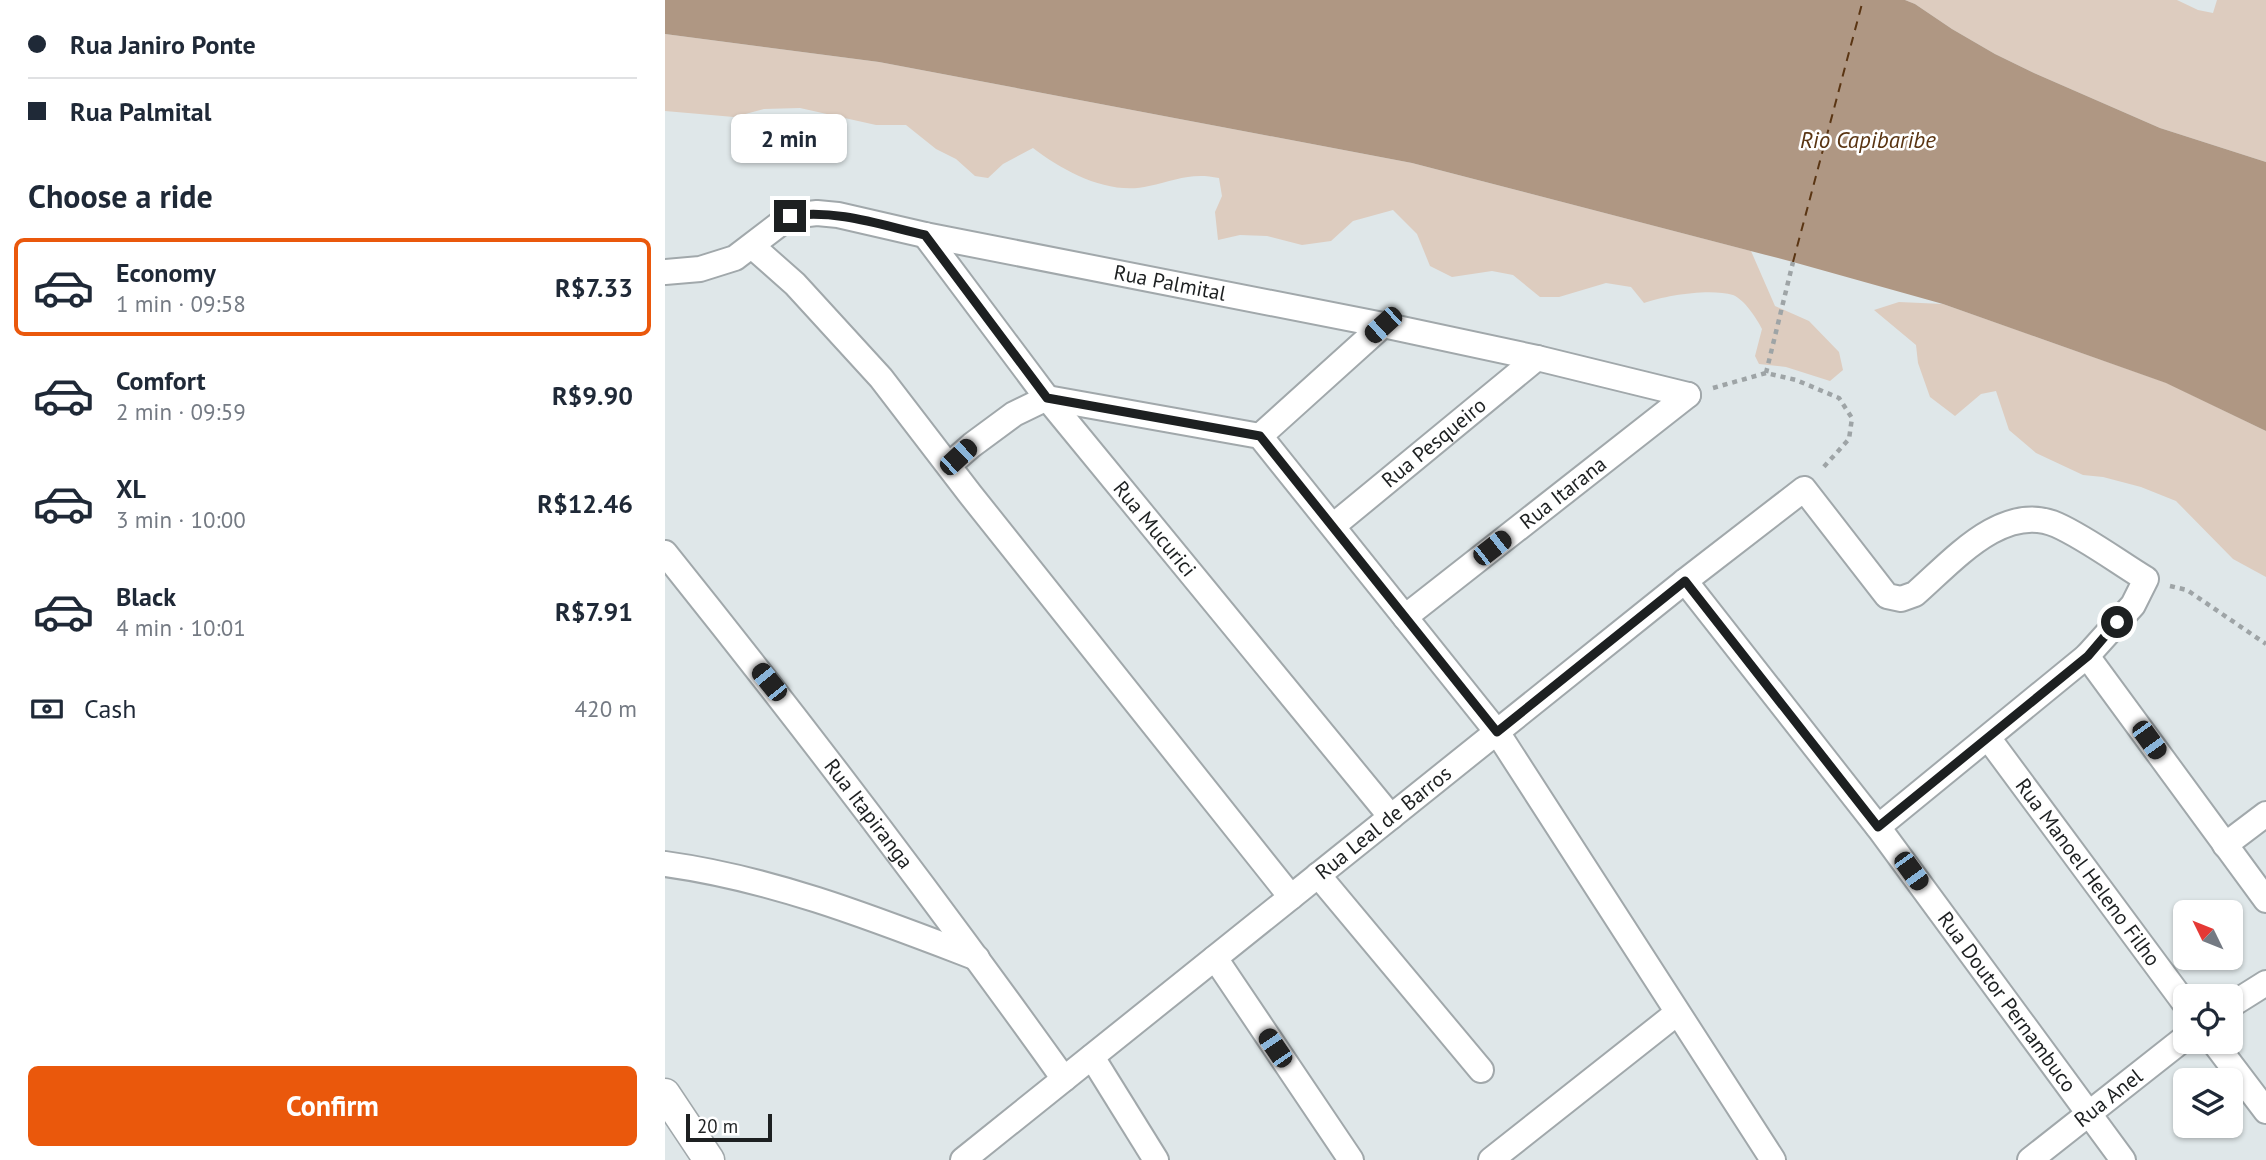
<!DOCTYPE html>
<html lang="en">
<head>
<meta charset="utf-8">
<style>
  :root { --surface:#fff; --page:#f6f6f7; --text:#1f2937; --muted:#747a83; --line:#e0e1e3; --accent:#ea580c }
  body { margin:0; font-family:"PT Sans",sans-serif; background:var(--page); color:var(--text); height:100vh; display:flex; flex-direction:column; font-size:26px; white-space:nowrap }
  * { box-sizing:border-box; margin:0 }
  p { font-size:23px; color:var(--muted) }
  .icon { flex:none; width:38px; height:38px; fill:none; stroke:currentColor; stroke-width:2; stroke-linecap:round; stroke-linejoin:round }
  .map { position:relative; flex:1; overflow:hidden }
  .drawer { display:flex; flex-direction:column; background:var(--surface); width:665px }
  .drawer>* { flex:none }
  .hud { display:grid; align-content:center; height:154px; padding:0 28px; background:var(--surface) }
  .needle { width:46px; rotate:313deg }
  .controls { position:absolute; left:1508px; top:900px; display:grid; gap:14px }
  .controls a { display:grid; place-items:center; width:70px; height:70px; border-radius:10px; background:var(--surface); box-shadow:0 2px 5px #0004; font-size:35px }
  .scale { position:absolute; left:21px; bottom:18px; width:86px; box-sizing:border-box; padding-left:7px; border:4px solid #1d2021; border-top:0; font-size:19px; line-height:24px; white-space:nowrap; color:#1d2021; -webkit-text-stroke:5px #fff; paint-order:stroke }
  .end { position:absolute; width:32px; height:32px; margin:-16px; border:9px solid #1d2021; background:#fff; box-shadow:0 0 0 4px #fff }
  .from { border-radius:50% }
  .bubble { position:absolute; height:49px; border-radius:10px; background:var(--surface); box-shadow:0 2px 5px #0004; font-size:23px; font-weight:800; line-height:49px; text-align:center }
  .car { position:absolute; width:21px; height:42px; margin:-21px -10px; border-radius:9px; box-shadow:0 0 5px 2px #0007; background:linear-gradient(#222 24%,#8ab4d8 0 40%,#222 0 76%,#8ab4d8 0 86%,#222 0) }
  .hud b { display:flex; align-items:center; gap:24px; height:66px; font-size:26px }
  .hud b+b { border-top:2px solid var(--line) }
  .hud i { width:18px; height:18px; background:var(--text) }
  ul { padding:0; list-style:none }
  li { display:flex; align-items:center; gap:21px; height:98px; margin:0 14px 10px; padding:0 14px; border:4px solid transparent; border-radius:10px }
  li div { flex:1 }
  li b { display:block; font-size:26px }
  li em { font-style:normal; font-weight:800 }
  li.active { border-color:var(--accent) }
  li>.icon { width:63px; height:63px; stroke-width:1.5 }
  h2 { padding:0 28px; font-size:32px; line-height:84px }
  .pay { display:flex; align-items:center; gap:18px; height:77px; padding:0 28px; font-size:26px }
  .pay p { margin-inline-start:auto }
  .cta { display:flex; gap:14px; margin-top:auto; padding:14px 28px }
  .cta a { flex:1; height:80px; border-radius:10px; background:var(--accent); color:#fff; font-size:28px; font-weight:800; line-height:80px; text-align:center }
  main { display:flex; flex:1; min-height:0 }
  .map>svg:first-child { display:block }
  .green { fill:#ddccbf }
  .water { fill:#af9783 }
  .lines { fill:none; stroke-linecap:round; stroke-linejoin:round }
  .ferry { stroke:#5a3513; stroke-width:2; stroke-dasharray:9 7; stroke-linecap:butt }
  .minor-casing { stroke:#a1a8ab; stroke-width:28 }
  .tertiary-casing { stroke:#a1a8ab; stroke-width:33 }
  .path { stroke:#9ea4a6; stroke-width:4.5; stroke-dasharray:5 5; stroke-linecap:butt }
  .minor { stroke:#fff; stroke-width:24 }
  .tertiary { stroke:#fff; stroke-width:30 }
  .route { stroke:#1d2021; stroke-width:9 }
  .labels { text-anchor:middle; stroke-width:5; stroke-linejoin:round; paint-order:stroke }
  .street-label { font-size:21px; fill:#1d2021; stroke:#fff }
  .water-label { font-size:23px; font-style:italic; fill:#5a3513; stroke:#fff }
</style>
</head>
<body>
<main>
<section class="drawer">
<div class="hud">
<b><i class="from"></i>Rua Janiro Ponte</b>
<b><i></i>Rua Palmital</b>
</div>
<h2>Choose a ride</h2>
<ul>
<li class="active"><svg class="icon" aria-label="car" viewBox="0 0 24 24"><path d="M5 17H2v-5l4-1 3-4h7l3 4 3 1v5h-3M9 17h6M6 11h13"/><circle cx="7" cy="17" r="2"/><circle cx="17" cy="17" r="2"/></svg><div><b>Economy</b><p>1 min · 09:58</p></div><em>R$7.33</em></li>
<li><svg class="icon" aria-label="car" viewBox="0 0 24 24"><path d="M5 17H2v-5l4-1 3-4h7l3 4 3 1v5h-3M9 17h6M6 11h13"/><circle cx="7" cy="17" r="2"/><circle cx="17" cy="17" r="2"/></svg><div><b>Comfort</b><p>2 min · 09:59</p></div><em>R$9.90</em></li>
<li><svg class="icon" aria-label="car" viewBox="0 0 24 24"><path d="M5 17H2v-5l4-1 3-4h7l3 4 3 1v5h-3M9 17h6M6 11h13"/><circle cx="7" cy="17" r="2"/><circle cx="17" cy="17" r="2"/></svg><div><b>XL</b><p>3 min · 10:00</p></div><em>R$12.46</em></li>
<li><svg class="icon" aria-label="car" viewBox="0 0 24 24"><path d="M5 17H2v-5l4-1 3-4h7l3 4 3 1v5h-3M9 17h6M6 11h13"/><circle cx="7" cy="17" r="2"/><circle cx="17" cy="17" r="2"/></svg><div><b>Black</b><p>4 min · 10:01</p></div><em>R$7.91</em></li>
</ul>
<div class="pay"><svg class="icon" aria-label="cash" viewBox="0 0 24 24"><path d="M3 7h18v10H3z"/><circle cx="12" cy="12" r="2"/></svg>Cash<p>420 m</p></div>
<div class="cta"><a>Confirm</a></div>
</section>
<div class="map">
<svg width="1601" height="1160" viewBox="0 0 1601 1160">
  <rect width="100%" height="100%" fill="#dfe7e9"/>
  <!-- green -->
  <path class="green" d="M1240,0H1512L1533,10L1548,13L1552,0H1601V162L1495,128L1369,73L1330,54L1287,29L1250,4Z
    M0,34L214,62L747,163L1086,251L1110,306L1144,321L1174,352L1178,370L1165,381L1121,367L1094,364L1090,356L1097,329C1092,319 1080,300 1068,295C1046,288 1001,295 979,303L966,287L941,283L894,297H875L848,275L827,271L787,277L765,266L752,234L728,210L688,221L666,241L637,245L602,236L575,235L553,240L550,212L557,196L554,178C527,172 510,180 484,186C445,196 399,172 368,148L338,164L323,178L310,176L291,159L271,149L241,125H211L135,108L99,109L69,117L0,111Z
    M1234,302L1278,304L1502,383L1601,431V577L1568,559L1511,501L1476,487L1438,477L1418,475L1371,453L1344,430L1331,391L1316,394L1290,416L1265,397L1253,363L1251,345L1209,310Z"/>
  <!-- water -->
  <path class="water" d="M0,0H1240L1250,4L1287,29L1330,54L1369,73L1495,128L1601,162V431L1501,383L1278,304L1128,262L747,163L214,62L0,34Z"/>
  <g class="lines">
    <!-- ferry -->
    <path class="ferry" d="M1128,262L1198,0"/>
    <defs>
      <g id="minor">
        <path id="s1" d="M260,235L382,398L726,817"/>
        <path d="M87,246L130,284L216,378L305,494L626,897"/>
        <path id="s2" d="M0,272L35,269L70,258L125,216L152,213L173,215L260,235L718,325L872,358L1023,395"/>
        <path d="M595,436L718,325"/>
        <path d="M284,465L307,445L349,414L382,398L595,436L832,732L1108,1160"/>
        <path id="s3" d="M668,526L872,358"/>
        <path id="s4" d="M0,553C138,725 271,900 399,1079"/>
        <path id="s5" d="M1020,581L1213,827L1458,1160"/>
        <path id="s6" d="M740,617L1023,395"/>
        <path d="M1422,656L1601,900"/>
        <path id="s7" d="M1324,739L1521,1005"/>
        <path d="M1560,845L1601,814"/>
        <path d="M0,864C109,879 210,919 312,958"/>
        <path d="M653,875L816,1070"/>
        <path d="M550,958L686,1160"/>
        <path d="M1566,1005L1601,983"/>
        <path d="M1548,1041L1601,1111"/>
        <path d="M427,1057L491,1160"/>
        <path id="s8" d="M298,1160L1020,581L1139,489L1222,596L1236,599L1250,594C1287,562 1338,501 1392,525C1421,538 1453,562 1481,579L1468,605L1422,656L1213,827"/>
        <path d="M826,1160L1012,1013"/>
        <path id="s9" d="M1365,1160L1521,1037"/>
      </g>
      <path id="tertiary" d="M0,1094L44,1160"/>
    </defs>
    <!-- minor casing -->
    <use href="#minor" class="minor-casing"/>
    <!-- tertiary casing -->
    <use href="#tertiary" class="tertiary-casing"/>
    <!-- path -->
    <path class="path" d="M1101,373L1128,262
      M1048,388L1101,373L1131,380L1174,398L1187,418L1184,439L1156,470
      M1505,586L1522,590L1601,644"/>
    <!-- minor -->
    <use href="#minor" class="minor"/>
    <!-- tertiary -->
    <use href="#tertiary" class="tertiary"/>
  </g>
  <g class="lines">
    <!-- route -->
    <path class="route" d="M125,216C171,209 216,225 260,235L382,398L595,436L832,732L1020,581L1213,827L1423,656L1452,622"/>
  </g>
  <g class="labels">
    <!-- street labels -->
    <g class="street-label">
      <text dy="7" stroke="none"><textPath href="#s2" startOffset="528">Rua Palmital</textPath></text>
      <text dy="7" stroke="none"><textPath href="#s3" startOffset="131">Rua Pesqueiro</textPath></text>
      <text dy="7" stroke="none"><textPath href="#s6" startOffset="201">Rua Itarana</textPath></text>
      <text dy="7" stroke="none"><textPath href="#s1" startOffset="373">Rua Mucurici</textPath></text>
      <text dy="7" stroke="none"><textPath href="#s4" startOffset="331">Rua Itapiranga</textPath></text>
      <text dy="7" stroke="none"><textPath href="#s8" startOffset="539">Rua Leal de Barros</textPath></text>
      <text dy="7" stroke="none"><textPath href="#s7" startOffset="166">Rua Manoel Heleno Filho</textPath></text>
      <text dy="7" stroke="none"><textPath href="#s5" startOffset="530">Rua Doutor Pernambuco</textPath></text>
      <text dy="7" stroke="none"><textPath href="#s9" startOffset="100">Rua Anel</textPath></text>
    </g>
    <!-- water labels -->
    <g class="water-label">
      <text x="1203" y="148">Rio Capibaribe</text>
    </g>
  </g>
</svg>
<div class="controls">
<a><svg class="needle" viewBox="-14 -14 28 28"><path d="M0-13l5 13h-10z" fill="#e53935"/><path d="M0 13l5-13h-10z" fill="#747a83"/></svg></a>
<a><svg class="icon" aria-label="locate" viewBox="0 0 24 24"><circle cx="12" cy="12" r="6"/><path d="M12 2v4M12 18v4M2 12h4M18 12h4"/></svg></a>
<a><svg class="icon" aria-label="layers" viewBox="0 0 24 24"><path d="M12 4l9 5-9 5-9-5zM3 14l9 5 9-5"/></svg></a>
</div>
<div class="scale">20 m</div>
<i class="end from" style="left:1452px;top:622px"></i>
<i class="end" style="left:125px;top:216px"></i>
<div class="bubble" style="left:66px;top:114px;width:116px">2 min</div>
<i class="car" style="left:718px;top:325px;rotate:228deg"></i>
<i class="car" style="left:293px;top:457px;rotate:47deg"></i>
<i class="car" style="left:827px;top:548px;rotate:52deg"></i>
<i class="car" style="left:104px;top:682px;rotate:321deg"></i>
<i class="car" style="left:1484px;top:740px;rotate:144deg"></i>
<i class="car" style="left:1246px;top:871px;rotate:144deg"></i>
<i class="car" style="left:610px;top:1048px;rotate:326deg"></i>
</div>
</main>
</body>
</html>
